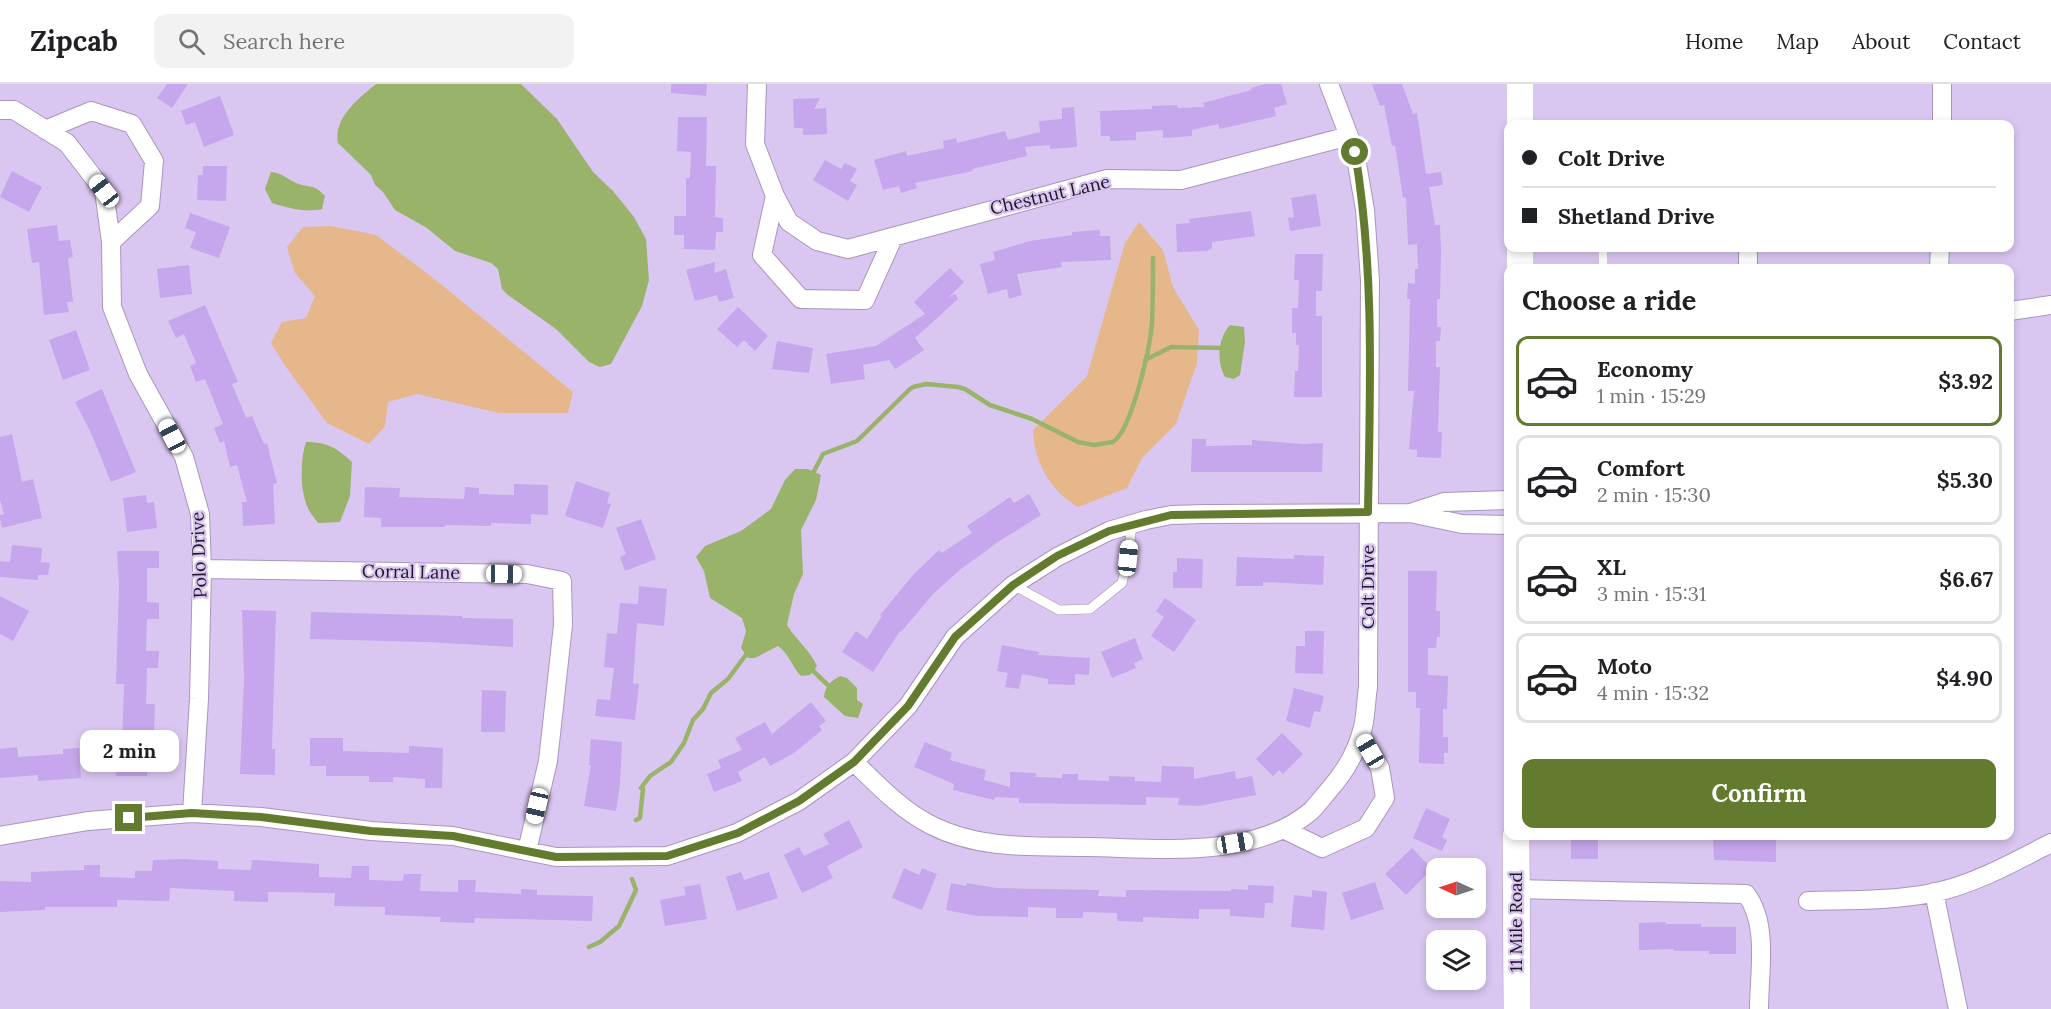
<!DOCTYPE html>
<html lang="en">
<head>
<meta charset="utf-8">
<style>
  :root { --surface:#fff; --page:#f2f2f2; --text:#202124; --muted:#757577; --line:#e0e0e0; --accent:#627b2e }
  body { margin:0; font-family:Lora,serif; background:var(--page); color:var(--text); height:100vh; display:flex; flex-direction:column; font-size:22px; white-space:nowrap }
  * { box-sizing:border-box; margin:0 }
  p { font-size:20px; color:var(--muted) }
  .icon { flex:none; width:33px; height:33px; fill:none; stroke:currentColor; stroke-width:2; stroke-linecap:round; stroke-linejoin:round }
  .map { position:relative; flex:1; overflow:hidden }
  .panel { position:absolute; left:1504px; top:180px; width:510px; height:576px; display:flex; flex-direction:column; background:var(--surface); border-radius:12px; box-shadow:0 3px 9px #0003 }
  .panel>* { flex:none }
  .top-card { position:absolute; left:1504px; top:36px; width:510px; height:132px; border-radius:12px; box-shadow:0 3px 9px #0003; display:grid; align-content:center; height:132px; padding:0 18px; background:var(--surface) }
  .needle { width:39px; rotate:273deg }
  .fabs { position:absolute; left:1426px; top:774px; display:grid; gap:12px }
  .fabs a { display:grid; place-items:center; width:60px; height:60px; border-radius:12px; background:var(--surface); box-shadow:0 3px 9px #0003; font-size:30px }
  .end { position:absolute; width:27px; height:27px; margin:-14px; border:8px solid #627b2e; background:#fff; box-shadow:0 0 0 3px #fff }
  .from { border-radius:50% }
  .bubble { position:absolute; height:42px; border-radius:12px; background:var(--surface); box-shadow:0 3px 9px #0003; font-size:20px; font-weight:700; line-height:42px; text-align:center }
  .car { position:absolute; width:18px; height:36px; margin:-18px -9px; border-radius:8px; box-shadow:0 0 4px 2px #0007; background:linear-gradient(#fff 24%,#345 0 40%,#fff 0 76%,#345 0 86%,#fff 0) }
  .top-card b { display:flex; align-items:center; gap:21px; height:57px; font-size:22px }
  .top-card b+b { border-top:2px solid var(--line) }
  .top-card i { width:15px; height:15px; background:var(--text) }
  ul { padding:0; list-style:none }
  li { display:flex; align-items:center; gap:18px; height:90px; margin:0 12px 9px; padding:0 6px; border:3px solid var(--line); border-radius:12px }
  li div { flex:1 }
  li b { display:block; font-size:22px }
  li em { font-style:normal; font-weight:700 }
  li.current { border-color:var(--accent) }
  li>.icon { width:54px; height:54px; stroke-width:1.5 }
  h2 { padding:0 18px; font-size:27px; line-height:72px }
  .primary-button { display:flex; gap:12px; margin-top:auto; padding:12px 18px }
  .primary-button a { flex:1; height:69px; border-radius:12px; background:var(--accent); color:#fff; font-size:24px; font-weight:700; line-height:69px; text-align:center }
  header { display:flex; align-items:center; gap:36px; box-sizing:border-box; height:84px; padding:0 30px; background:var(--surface); border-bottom:2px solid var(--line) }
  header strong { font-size:28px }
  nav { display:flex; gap:33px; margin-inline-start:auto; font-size:21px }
  .search { width:420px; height:54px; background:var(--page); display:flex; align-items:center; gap:15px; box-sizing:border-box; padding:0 21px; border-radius:12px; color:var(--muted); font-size:22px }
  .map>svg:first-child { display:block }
  .green { fill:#e5b78b }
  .water { fill:#99b36b }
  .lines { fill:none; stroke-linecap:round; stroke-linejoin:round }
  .stream { stroke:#99b36b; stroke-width:4.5 }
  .building { fill:#c6a6ec }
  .lane-casing { stroke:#a796bd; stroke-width:10 }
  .street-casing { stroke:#a796bd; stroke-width:20 }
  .secondary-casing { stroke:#a796bd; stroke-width:28 }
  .lane { stroke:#fff; stroke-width:9 }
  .street { stroke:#fff; stroke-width:18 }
  .secondary { stroke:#fff; stroke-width:27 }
  .route { stroke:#627b2e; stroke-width:8 }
  .labels { text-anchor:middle; stroke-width:4.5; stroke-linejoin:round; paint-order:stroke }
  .street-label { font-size:18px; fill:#1e1726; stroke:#dac7f1 }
</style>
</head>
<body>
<header>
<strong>Zipcab</strong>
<div class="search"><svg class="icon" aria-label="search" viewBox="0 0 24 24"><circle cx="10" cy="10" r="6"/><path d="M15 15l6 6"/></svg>Search here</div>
<nav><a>Home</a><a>Map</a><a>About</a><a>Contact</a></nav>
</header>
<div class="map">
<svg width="2051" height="925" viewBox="0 0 2051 925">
  <rect width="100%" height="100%" fill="#dac7f1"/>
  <!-- green -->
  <path class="green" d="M1139,138L1163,166L1173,203L1199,246L1197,279L1176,340L1142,374L1127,404L1078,423C1049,406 1034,377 1033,346L1087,292L1125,159Z
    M331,142L376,151L432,193L573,308L568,329H499L417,310L388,318L385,342L369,360L327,339L286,283L271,259L282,238L306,234L315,212L295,189L287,163L303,143Z"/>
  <!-- water -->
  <path class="water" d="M376,0H521L557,35L593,88L613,107L634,133L646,155L649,196L642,222L611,280L600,283L589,278L556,245L508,211L502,205L498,185L491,179L455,167L427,144L395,126L383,108L375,101L371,91L338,59C333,34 359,14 376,0Z
    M271,88C283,89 288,96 299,100C312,104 314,100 325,112L322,125C304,129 289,124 272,119L265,105Z
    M1230,241L1244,243L1245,258L1240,291L1234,295L1225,293C1216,277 1218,254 1230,241Z
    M306,358C327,358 337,364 352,378L350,412L340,438L318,439C314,433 309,428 307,422C300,404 300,376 306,358Z
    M795,385H808L821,391L816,416L801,446L803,490L794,510L787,541C796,556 810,566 817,582L810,591L801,592C791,581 789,570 778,562L755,574H748L741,564L746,547L742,534L710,514L704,487L696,473L705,462L741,447L771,425L785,396Z
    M840,592L847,594L857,604V616L863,620L858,634L845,632L824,613C825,602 831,597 840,592Z"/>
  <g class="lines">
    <!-- stream -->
    <path class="stream" d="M1145,276L1171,263L1225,264
      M811,393L823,370L857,357L909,306L913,303L926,300L958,303L965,305L990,321L1032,335L1078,358L1094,361L1113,358C1132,345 1150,264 1152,239C1153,218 1153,195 1153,174
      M809,583L831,604
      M636,736L640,734L643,705L641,704L650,692L671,678L684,659L693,636L703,625L711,609L728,595L748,568
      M589,863L600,858L619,842L636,806L632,795"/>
  </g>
  <!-- building -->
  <path class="building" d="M167,0H188L172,24L157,14Z
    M671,0H707L706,12L671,9Z
    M1265,0H1281L1287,20L1274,24L1276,32L1220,45L1218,40L1192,46V52L1163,54V46L1136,48V56L1110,57V52H1101L1100,27L1152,25V22L1177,21L1178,24L1205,23L1203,19L1251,6V4Z
    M1372,0H1402L1413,30L1417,29L1426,90L1441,88L1443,101L1429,103L1435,141H1440L1441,167L1440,215H1437V243H1441L1440,257H1436V283H1440L1438,348H1442L1441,374L1417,373V366L1409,365L1414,307H1408L1410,215H1407L1408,199L1415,200V185H1418L1417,160L1408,161L1406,113L1403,114L1395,61L1392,62L1384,21L1380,22Z
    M220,12L234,51L204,63L195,38L186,41L181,27Z
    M820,14L814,25L826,24L827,50L803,51V44H794L793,15Z
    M1074,23L1077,63L1050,65V61L1025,63L1027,72L972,85L973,87L915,99L917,104L901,109L899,102L883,106L874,76L906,67L907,72L944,64L943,57L956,54L957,59L1005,47L1008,56L1040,48L1039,37L1062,35V24Z
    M678,33H707L706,82H716L715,133L723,134V148H716L715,166L684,165V151H674V132H686V94H690L691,68L677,67Z
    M825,76L841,85L845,79L857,85L850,97L857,101L848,117L813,96Z
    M203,82H227L226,117L197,116L198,91H203Z
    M12,87L42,103L29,128L0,113Z
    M1316,110L1321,142L1290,147L1288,134L1294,133L1291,114Z
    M1251,127L1255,152L1212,158V164L1207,167L1177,168L1176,140L1190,139L1189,135Z
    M190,129L230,143L219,174L190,164L196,148L185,144Z
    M57,141L59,157L70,156L73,173L68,174L73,218H67L69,228L44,231L39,178L32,179L27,145Z
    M1100,146V152H1110L1111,176L1061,178L1062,183L1017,190L1022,211L1009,215L1007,205L988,210L980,180L995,176L993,168L1030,157L1072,151V148Z
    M1295,170H1323L1322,207H1316V232H1322V313H1294L1295,287H1298L1299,261H1296V249H1292V224H1298L1299,196H1294Z
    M715,178L714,189L726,185L734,214L719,218L717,211L695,217L686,186Z
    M189,181L192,210L160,214L157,185Z
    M950,184L964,198L948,214L955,210L958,215L915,254L924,266L895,285L889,276L863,281L865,295L831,300L826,270L876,262L925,230L914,218Z
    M205,221L238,298L232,300L246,334L252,332L264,360L267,359L277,399L273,400L275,440L243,442L242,418H247L237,381L230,383L224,357L220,359L214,344L223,340L205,295L196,298L190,282L196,279L184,250L176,254L168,237Z
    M738,223L768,252L755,267L744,256L737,263L717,245Z
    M76,246L90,286L63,296L49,256Z
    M777,257L813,264L809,289L772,285Z
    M102,305L136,388L111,398L91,349L75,318Z
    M12,350L22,398L33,395L42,434L2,444L0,435V431L4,430L0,416V353Z
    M1192,355H1206V362L1252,361V356L1304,360L1323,359L1322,388H1191Z
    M576,397L610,409L607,419L611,420L603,444L565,432Z
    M514,400L548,401V431L531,430V440L491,439V442L445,441V443H381V434L364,433L365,403L400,404L399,413L464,415L465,403L479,404V410L514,411Z
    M1029,410L1041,431L998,458L961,485L934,509L901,548L900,547L873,588L842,568L856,547L867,555L882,532L880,531L913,491L939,466L942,469L972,449L967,442L997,422L1010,413L1014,419Z
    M146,411L147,419L154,418L157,444L127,448L123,414Z
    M641,435L656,475L625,487L620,473L626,470L616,444Z
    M12,461L42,464L41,478L50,479L48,491H38V496L0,493V477L10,478Z
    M117,467H159V484H147V518L159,519V535H147L146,567H159L158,584H147L146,620H155L154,647H148L147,692H116L117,664L122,665L124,600H116L119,501Z
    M1294,471L1324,472L1323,501L1263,498V502H1236L1237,473L1294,475Z
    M1177,474L1203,475L1202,504H1173V488H1177Z
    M1408,487H1437L1436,527H1440V553H1437L1436,564H1428V591L1448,592L1447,625H1443V653H1448V669H1444V680L1419,679L1420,624H1416V608H1408Z
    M639,502L667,505L664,542L637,539L633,599L639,600L635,636L595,632L597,615L610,616L614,584L604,583L607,549L617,550L620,519L638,520Z
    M0,512L29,527L13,557L0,550Z
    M1165,514L1196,536L1174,568L1151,552L1164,533L1156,527Z
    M242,526L276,527L272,665H275V691L240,690L244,595Z
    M311,528L462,532V534L513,535V563L427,558L310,555Z
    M1305,547H1324L1323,590L1295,589L1296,562H1305Z
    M1135,554L1143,575L1134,579L1136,584L1112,594L1101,568Z
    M1002,561L1039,568L1038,571L1090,574L1089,591L1075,590V601L1048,600V595L1022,590L1019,605L1005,603L1008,589L997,587Z
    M1294,604L1324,612L1320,628L1314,627L1310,644L1286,637Z
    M482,606L506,607L505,648H481Z
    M811,618L826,637L819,642L822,646L794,669L770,682L765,673L738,688L742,697L714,708L707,690L721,684L718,676L742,666L735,654L765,638L772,650Z
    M1282,649L1303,670L1283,690L1279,686L1273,692L1256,675Z
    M310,654H343V667L409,669V662L443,664L442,704H425V695L393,693V698H369V692H326V682H310Z
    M591,655L622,658L620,701L616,727L584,722L591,681H589Z
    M925,658L952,669L950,676L986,686L984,696L1010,703V688L1036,689V693L1062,694V690H1078V696L1109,697V692L1135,693V697L1161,698L1162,682L1194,683V695L1235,687L1236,695L1252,692L1256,711L1198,722L1178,721L1179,714L1146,713V721L1019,719V714L995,713L994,716L953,706L954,700L914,683Z
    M17,663L18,673L63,670V665L79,664L81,694L38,697V691L0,694V665Z
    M1426,724L1450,735L1442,753L1447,756L1442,767L1413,754Z
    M849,736L863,763L827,782L833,794L802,809L784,771L799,763L804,772L829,760L823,750Z
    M1571,752H1598V775H1571Z
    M1713,752H1776V778L1714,776Z
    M1412,764L1432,785L1406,811L1385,790Z
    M184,775L218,777V785L251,786L252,776L319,780V793L351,794L352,782H369V796L403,797L404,790H421L420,807L458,808V796H476L475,808L521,810V805L537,806V811L593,812L592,837L475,834L474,839L440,838L441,833L385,831V823L334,822L335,809L268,808V818L234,817V807L170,804L169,817L117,816V823H45V826L0,828V797L31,798V788L84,786V781H100V793L135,794V787H152L153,776Z
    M904,784L919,791L922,784L937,790L922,826L892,814Z
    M741,788L744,796L769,788L778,814L737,827L726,793Z
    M1375,798L1384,825L1351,836L1342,809Z
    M951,799L966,802L967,799L996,804L1099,806L1098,812L1126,813V806L1231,807V805L1248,806V801L1274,802L1273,819H1265L1264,834L1230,832V825H1199V835L1143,833V838L1117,837V829L1083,828V834H1056V824L1028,823V833L977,832L946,826Z
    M700,800L707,835L665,842L660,816L686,811L684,803Z
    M1312,806L1327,808L1324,846L1291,843L1294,811L1312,813Z
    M1666,838V840H1701V843H1736V870H1709V867H1674V865L1639,866V839Z"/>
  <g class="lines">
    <defs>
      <path id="lane" d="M1603,184V164
        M1013,501L1059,526L1090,525L1122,499L1128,474L1132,440"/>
      <path id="street" d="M757,0L755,60L775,112L789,138L817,157L848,165L1107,95L1181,96L1349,52
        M0,26H14L67,59L104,107L111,158L112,223L138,290L184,373L200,430L202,485L199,615L192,729
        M1942,40V0
        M45,46L91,27L132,40L154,77L150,122L111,158
        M775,112L762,171L801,215L865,216L893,154
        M1748,184V164
        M1939,184L1940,164
        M2010,227L2051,221
        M1410,429L1444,418L1509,416
        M202,485L527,490L562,497L563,541L548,677L527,767
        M854,678C878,701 901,726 931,741C979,766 1035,762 1087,763C1157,764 1253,776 1311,727C1317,721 1323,713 1329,706C1345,688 1357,668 1363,643C1366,630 1366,616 1368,603L1370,196L1365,126L1355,68L1329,0
        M1283,745L1322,764L1366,744L1385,714L1380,684L1361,651
        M0,752L88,737L192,729L261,733L371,747L453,752L556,773L667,772L737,749L799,717L854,678L908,622L955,553L1013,501L1057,473L1109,447L1146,436L1171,431L1204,430L1410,429L1462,440L1509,441
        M1516,805L1746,810C1769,840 1759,889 1759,925
        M1934,808L1958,925
        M1808,817C1849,816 1891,817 1932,809C1973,801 2014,778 2051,759"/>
      <path id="secondary" d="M1520,0V40
        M1520,164V184
        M1516,752L1517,925"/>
    </defs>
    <!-- lane casing -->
    <use href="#lane" class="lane-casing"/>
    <!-- street casing -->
    <use href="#street" class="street-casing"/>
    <!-- secondary casing -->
    <use href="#secondary" class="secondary-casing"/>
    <!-- lane -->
    <use href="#lane" class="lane"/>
    <!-- street -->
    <use href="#street" class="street"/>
    <!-- secondary -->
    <use href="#secondary" class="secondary"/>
  </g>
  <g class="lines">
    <!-- route -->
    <path class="route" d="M129,734L192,729L261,733L371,747L453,752L556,773L667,772L738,749L799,717L854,678L908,622L955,553L1013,501L1057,472L1109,447L1171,431L1368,428C1370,307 1375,188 1355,68"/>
  </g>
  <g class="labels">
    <!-- street labels -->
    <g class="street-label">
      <text transform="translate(1050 111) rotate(-13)" y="6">Chestnut Lane</text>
      <text transform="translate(199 471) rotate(-92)" y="6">Polo Drive</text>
      <text transform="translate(411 488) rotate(1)" y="6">Corral Lane</text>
      <text transform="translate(1368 503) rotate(-90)" y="6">Colt Drive</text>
      <text transform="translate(1516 838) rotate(-90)" y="6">11 Mile Road</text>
    </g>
  </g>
</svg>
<div class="fabs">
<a><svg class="needle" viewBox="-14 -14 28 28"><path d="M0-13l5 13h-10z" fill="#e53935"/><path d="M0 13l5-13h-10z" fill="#757577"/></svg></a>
<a><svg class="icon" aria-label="layers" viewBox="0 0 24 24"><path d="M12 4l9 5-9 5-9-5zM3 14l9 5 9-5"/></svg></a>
</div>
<i class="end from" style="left:1355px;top:68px"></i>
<i class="end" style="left:129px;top:734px"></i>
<div class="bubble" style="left:80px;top:646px;width:99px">2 min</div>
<i class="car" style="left:104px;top:107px;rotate:322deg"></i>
<i class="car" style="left:172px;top:352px;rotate:332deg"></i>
<i class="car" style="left:1128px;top:474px;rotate:6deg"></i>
<i class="car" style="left:504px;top:490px;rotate:91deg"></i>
<i class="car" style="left:1370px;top:667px;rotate:330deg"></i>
<i class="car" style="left:537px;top:722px;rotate:193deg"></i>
<i class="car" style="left:1235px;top:759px;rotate:81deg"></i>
<div class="top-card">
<b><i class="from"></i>Colt Drive</b>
<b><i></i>Shetland Drive</b>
</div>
<section class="panel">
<h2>Choose a ride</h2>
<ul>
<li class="current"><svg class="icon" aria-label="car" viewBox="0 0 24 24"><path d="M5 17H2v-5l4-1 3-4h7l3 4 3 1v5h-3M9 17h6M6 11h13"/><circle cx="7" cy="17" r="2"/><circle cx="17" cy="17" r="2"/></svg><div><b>Economy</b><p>1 min · 15:29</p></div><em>$3.92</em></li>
<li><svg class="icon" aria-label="car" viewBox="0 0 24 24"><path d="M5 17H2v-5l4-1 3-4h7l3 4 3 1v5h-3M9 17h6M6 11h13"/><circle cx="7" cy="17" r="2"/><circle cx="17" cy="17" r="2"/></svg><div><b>Comfort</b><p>2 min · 15:30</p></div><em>$5.30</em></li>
<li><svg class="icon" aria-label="car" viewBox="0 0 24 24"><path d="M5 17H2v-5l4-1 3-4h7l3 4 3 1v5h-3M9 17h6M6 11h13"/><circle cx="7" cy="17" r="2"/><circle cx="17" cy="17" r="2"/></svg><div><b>XL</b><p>3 min · 15:31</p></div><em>$6.67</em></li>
<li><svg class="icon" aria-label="car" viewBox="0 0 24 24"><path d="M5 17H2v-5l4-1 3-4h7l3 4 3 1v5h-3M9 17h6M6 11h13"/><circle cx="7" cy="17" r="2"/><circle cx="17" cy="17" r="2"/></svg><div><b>Moto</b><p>4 min · 15:32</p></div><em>$4.90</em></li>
</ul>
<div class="primary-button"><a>Confirm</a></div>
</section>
</div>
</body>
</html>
